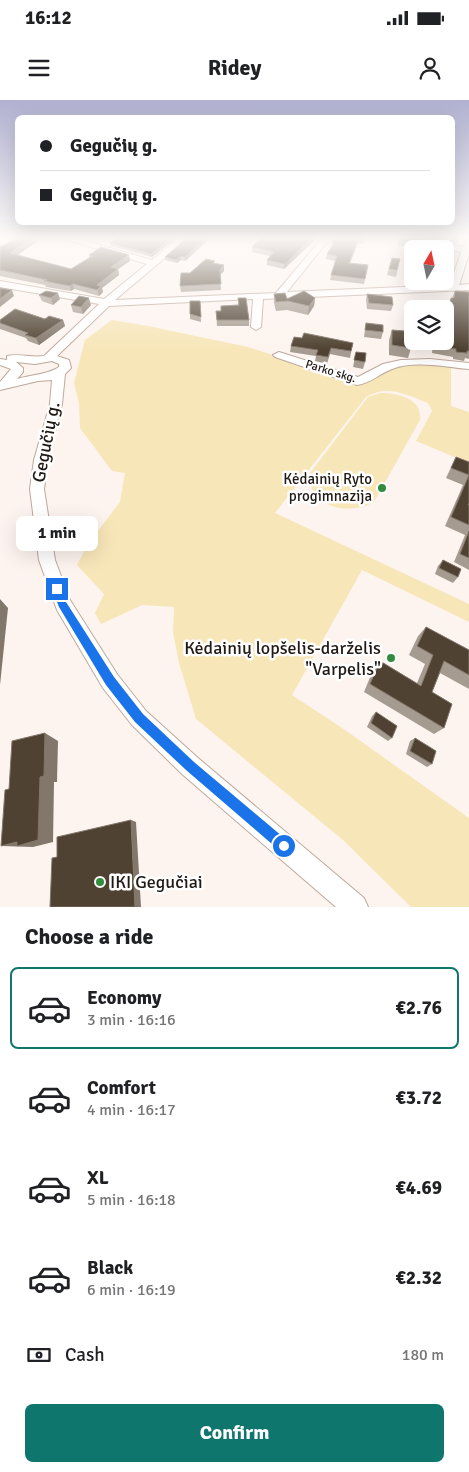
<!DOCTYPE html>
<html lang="en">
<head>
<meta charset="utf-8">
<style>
  :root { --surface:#fff; --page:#f6f6f6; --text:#202124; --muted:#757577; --line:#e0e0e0; --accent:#0f766e }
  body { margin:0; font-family:Signika,sans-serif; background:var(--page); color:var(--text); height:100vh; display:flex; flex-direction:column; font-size:19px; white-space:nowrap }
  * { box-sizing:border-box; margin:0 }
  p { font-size:16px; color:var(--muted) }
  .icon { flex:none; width:28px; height:28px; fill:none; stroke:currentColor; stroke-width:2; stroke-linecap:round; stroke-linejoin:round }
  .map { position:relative; height:807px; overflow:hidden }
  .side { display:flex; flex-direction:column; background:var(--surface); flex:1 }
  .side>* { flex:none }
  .banner { position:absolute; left:15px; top:15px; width:440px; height:110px; border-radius:8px; box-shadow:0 5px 20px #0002; display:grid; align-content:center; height:110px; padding:0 25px; background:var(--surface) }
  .needle { width:32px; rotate:9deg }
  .tools { position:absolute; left:404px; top:140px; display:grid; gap:10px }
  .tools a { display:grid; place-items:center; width:50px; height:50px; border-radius:8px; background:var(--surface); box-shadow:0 5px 20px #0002; font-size:25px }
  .end { position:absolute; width:22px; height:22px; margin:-11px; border:6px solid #1a73e8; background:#fff; box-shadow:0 0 0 2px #fff }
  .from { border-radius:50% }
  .bubble { position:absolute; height:35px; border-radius:8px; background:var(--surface); box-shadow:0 5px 20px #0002; font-size:16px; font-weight:800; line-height:35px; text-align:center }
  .banner b { display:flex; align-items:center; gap:18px; height:48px; font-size:19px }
  .banner b+b { border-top:1px solid var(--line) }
  .banner i { width:12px; height:12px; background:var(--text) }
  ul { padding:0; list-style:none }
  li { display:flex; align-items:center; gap:15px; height:82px; margin:0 10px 8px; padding:0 15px; border:2px solid transparent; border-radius:8px }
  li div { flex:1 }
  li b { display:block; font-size:19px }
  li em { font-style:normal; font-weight:800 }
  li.current { border-color:var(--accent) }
  li>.icon { width:45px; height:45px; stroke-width:1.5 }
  h2 { padding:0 25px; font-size:22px; line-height:60px }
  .pay { display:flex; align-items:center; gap:12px; height:55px; padding:0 25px; font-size:19px }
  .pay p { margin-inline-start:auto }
  .primary-button { display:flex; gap:10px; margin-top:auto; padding:10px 25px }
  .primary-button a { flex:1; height:58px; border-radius:8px; background:var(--accent); color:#fff; font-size:20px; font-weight:800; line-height:58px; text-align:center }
  .status { display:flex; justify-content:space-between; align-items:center; height:35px; padding:0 25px; background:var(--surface); direction:ltr }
  .status svg { height:14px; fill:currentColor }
  header { display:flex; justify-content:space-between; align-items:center; height:65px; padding:0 25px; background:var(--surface); font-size:22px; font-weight:800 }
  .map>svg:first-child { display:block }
  .green { fill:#f7e6b8 }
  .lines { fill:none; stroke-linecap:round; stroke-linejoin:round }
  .minor-casing { stroke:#bea89b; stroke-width:2 }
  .minor { fill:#fff; fill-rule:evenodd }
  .wall { fill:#a69b90 }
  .shaded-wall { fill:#83776b }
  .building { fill:#4f4232; stroke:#83776b }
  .route { fill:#1a73e8 }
  .poi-dot { fill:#328c3d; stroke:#fff; stroke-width:2 }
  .labels { text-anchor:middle; stroke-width:5; stroke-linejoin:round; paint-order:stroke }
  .far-street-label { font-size:12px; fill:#211914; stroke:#fff }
  .poi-label { font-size:15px; fill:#211914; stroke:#fff; text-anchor:end }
  .near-street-label { font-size:18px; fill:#211914; stroke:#fff }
  .near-poi-label { font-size:18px; fill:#211914; stroke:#fff; text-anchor:end }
</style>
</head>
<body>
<div class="status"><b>16:12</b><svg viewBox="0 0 49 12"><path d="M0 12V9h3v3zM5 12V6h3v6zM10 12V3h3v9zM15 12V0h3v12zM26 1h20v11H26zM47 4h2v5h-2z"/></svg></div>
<header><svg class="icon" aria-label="menu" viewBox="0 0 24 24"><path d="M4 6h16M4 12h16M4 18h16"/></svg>Ridey<svg class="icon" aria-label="person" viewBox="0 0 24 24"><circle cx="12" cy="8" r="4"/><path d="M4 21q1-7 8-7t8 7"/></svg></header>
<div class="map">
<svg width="469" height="807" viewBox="0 0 469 807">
  <rect width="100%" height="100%" fill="#fdf4ef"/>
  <!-- green -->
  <path class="green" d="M112,220L148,226L248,247L361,283C372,282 381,272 392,268C411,261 432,265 451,267V306L469,312V363L416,341L432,311L428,303C406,295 389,284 366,297L275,413L469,504V522L362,470L292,595L345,630L469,718V807H411L343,740L196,619L179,563L173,532L174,507L142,505L101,524L95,513L104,494L77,465L88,444L120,402L125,373L112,371L80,328L79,303L74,283L85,240Z
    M380,293C397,293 423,298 420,320L374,402C350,416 307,408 310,373L368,297Z"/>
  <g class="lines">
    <defs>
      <path id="minor" d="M58,137H72L152,160L181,137H190L115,200L276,193L323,137H331L287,192L450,185L461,152L395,137H413L463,147L466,139H469V154L459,185L469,184V190L263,199L261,227L256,230L251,227L253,199L109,206L57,256L69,260L71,268L65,274L62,304L48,360L44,389L55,460L70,500L117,574L146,611L198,658L364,798L368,807H336L182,674L132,625L103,588L57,510L39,460L30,389L34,360L50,304L52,280L38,281L0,290V282L11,269L0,265V259L7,260V256C19,253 31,258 44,256L99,204L0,187V181L104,199L147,164ZM52,261L59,264V267C50,274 30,275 17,279L23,272V268L16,262L35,264Z
        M279,252L358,277L383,264L401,260L430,259L469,263V269C445,267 415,260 392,269C379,274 371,283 357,285L275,257L273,255Z"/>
    </defs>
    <!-- minor casing -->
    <use href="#minor" class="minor-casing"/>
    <!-- minor -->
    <use href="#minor" class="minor"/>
  </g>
  <!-- wall -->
  <path class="wall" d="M178,137L152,157L111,146L110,143Z
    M188,137L185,161L181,160L177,163L165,160V157Z
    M268,137H318L284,169L267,165V160L270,156L252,152V147Z
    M336,137H376L375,139L366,137L362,144L358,143L350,163L368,165L364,184L330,180L335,161L326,159L327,154L331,148L332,143Z
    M419,137H433V139Z
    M450,137H459L456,144L449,142Z
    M39,140L18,155L71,169L89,158V155L130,161L118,169L119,175L102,188L103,192L99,196L74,189L71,191L46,187L45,185L0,176V146H2Z
    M399,140L430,141L428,149L419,148L418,149H412V155L407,154L409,147L398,145Z
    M392,158L400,159L396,177L387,175Z
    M215,163L224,171L220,175L221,190L181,192L180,186L190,173Z
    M455,191L469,192V259L465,258L464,261L453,259V257L432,253L433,241H445L447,211L449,205Z
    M274,194L287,199L315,198L314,206L308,215L287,210L276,211L274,203Z
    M367,194L393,205L391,211L367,209L366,200Z
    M39,195L60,199L53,205L42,201Z
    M238,198L249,220V226H217L216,211H221L238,205Z
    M200,201L201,222L190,219V214Z
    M71,205H91L83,214L73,212Z
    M45,219L63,220L65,226L39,245L28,241L26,238L0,229V220Z
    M366,223L383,232L381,239L364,237Z
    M392,230L406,239L411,248L408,258L389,255V240Z
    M353,243L350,258L330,254L327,264L315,261L316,256L290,252L291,246Z
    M356,252L365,262L363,269L353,267Z
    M456,357L469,362L468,405H469V470L454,462L465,435L445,426L463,385L446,378Z
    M443,460L458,477L453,483L435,474L438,466Z
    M426,527L469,550V589L440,573L432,592L444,628L434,634L364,592L373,570L380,561L417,583L425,564L409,555L418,536Z
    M376,612L392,638L388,641L367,627L372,616Z
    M415,638L432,664L427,667L406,654L410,641Z"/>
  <!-- shaded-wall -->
  <path class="shaded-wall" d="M34,137H38L39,140L12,159L10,153Z
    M173,137H178L152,157L151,154Z
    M208,137H212L185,161V157Z
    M313,137H318L284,169L285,164Z
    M364,137H366L362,144L363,139Z
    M359,138L358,143L348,168L349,163Z
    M129,155L130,161L112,173L111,167Z
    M181,156V160L177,163L176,160Z
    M224,165V171L220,175V170Z
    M118,169L119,175L102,188L103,192L99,196L97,185Z
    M73,184L74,189L71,191L70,186Z
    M12,190L14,196L0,207V199Z
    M58,193L60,199L53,205L51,198Z
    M89,198L91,205L83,214L81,207Z
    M315,198L314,206L308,215L309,206Z
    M63,220L65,226L39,245L36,238Z
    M0,499L8,508L0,585Z
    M45,633L58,641L57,682H54L53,742L33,747L1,746L17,742L40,677Z
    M131,720L136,722L141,807H135Z"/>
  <!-- building -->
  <path class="building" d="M18,137H34L10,153L71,169L92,156L89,155L101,147L129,155L111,167L118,169L97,185L101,186L97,190L73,184L70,186L44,181L47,180L0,170V146H2Z
    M118,137H173L151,154L110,143Z
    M188,137H208L185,157L181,156L176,160L165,157Z
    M261,137L267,138L268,137H313L285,164L267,160L274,152L252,147Z
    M336,137H364L363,139L359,138L349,163L368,165L365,179L331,175L337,156L327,154L334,143H332Z
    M401,137H413L430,141L429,144L420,142L417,149H412V150L408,149L412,142L399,140Z
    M450,137H459L457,141L450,139Z
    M392,158L400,159L397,170L389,169Z
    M206,159L215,161L213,163L224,165L220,170L221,184L180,186L181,173H190Z
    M0,188L12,190L0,199Z
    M46,191L58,193L51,198L39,195Z
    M304,191L315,198L309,206L288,201L276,202L274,194L285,193L287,199Z
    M455,191L469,192V251H467V253L456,252V249L435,246V241H445V211H448L451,198H454Z
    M367,194L392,197L393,205L369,203Z
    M79,196L89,198L81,207L71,205Z
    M238,198H246L249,220H217L216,211H221V206L239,205Z
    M190,201H200L201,217L190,214Z
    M15,209L45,219L49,216L63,220L36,238L25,235L28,233L0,223V220Z
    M366,223L383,225V232L365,230Z
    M392,230L406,231V239H411V248L392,245Z
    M304,233L353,243L351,251L331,248L328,257L316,255L318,250L291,246L294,237L302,238Z
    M356,252L366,253L365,262L354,260Z
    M456,357L469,362V403L468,405H469V425L451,417L469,375L451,368Z
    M469,431V458L460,454Z
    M443,460L461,469L458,477L439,468Z
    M426,527L469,550V575L444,561L432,592L452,604L444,628L370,584L380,561L421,586L433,555L417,546Z
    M376,612L397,626L392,638L371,623Z
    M45,633L44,676L40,677L38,740L17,746V742L1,746L5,690L9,689L12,641Z
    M415,638L436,651L432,664L410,651Z
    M131,720L135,807H50L52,758L57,757V737Z"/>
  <!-- sky -->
  <linearGradient id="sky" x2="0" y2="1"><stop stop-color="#b0b1d1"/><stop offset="0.55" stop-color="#fefaf8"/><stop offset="1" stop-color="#fefaf8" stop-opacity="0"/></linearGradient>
  <rect width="469" height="250" fill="url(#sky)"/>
  <!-- route -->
  <path class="route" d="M57,485L60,486L66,502L114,577L143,614L194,662L289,742L291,746L289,751L284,753L280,751L186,670L135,622L106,585L59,507L52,489Z"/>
  <!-- markers -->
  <g class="poi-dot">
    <circle cx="382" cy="388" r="5"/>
    <circle cx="391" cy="558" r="5"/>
    <circle cx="100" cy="782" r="5"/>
  </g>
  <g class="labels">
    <!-- far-street labels -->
    <g class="far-street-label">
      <text transform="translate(331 271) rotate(17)" y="4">Parko skg.</text>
    </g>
    <!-- poi labels -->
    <g class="poi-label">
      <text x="372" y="384">Kėdainių Ryto<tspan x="372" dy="17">progimnazija</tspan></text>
    </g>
    <!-- near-street labels -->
    <g class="near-street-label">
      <text transform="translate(46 342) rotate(-79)" y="6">Gegučių g.</text>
    </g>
    <!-- near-poi labels -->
    <g class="near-poi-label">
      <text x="381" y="554">Kėdainių lopšelis-darželis<tspan x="381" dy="21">"Varpelis"</tspan></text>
      <text x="110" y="788" text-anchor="start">IKI Gegučiai</text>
    </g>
  </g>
</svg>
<div class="tools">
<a><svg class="needle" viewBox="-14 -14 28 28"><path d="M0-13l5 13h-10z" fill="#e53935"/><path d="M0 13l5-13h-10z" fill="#757577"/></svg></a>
<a><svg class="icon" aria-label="layers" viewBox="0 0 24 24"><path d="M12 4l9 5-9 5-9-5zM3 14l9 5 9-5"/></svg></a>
</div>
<i class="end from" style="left:284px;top:746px"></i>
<i class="end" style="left:57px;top:489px"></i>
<div class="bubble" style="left:16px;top:416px;width:82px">1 min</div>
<div class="banner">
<b><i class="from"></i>Gegučių g.</b>
<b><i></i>Gegučių g.</b>
</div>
</div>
<section class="side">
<h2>Choose a ride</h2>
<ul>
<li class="current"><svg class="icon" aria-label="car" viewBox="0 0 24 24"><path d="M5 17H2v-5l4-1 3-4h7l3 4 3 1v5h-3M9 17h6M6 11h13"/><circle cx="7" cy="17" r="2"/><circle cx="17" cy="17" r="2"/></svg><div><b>Economy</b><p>3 min · 16:16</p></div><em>€2.76</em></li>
<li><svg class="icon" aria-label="car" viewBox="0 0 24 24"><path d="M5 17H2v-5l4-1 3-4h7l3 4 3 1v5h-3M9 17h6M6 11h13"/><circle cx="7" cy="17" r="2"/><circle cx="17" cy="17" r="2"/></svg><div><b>Comfort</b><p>4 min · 16:17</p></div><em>€3.72</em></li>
<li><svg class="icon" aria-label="car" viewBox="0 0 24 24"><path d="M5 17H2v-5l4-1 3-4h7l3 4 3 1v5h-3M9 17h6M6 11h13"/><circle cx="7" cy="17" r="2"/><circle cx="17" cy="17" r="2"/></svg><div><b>XL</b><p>5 min · 16:18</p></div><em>€4.69</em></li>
<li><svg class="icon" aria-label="car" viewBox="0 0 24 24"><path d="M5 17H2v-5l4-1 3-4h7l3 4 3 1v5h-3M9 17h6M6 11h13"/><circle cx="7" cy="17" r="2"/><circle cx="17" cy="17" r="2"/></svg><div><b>Black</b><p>6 min · 16:19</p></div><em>€2.32</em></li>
</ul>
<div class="pay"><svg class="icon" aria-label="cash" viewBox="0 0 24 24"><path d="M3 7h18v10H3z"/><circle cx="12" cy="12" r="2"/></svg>Cash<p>180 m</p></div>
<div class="primary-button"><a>Confirm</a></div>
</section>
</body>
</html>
